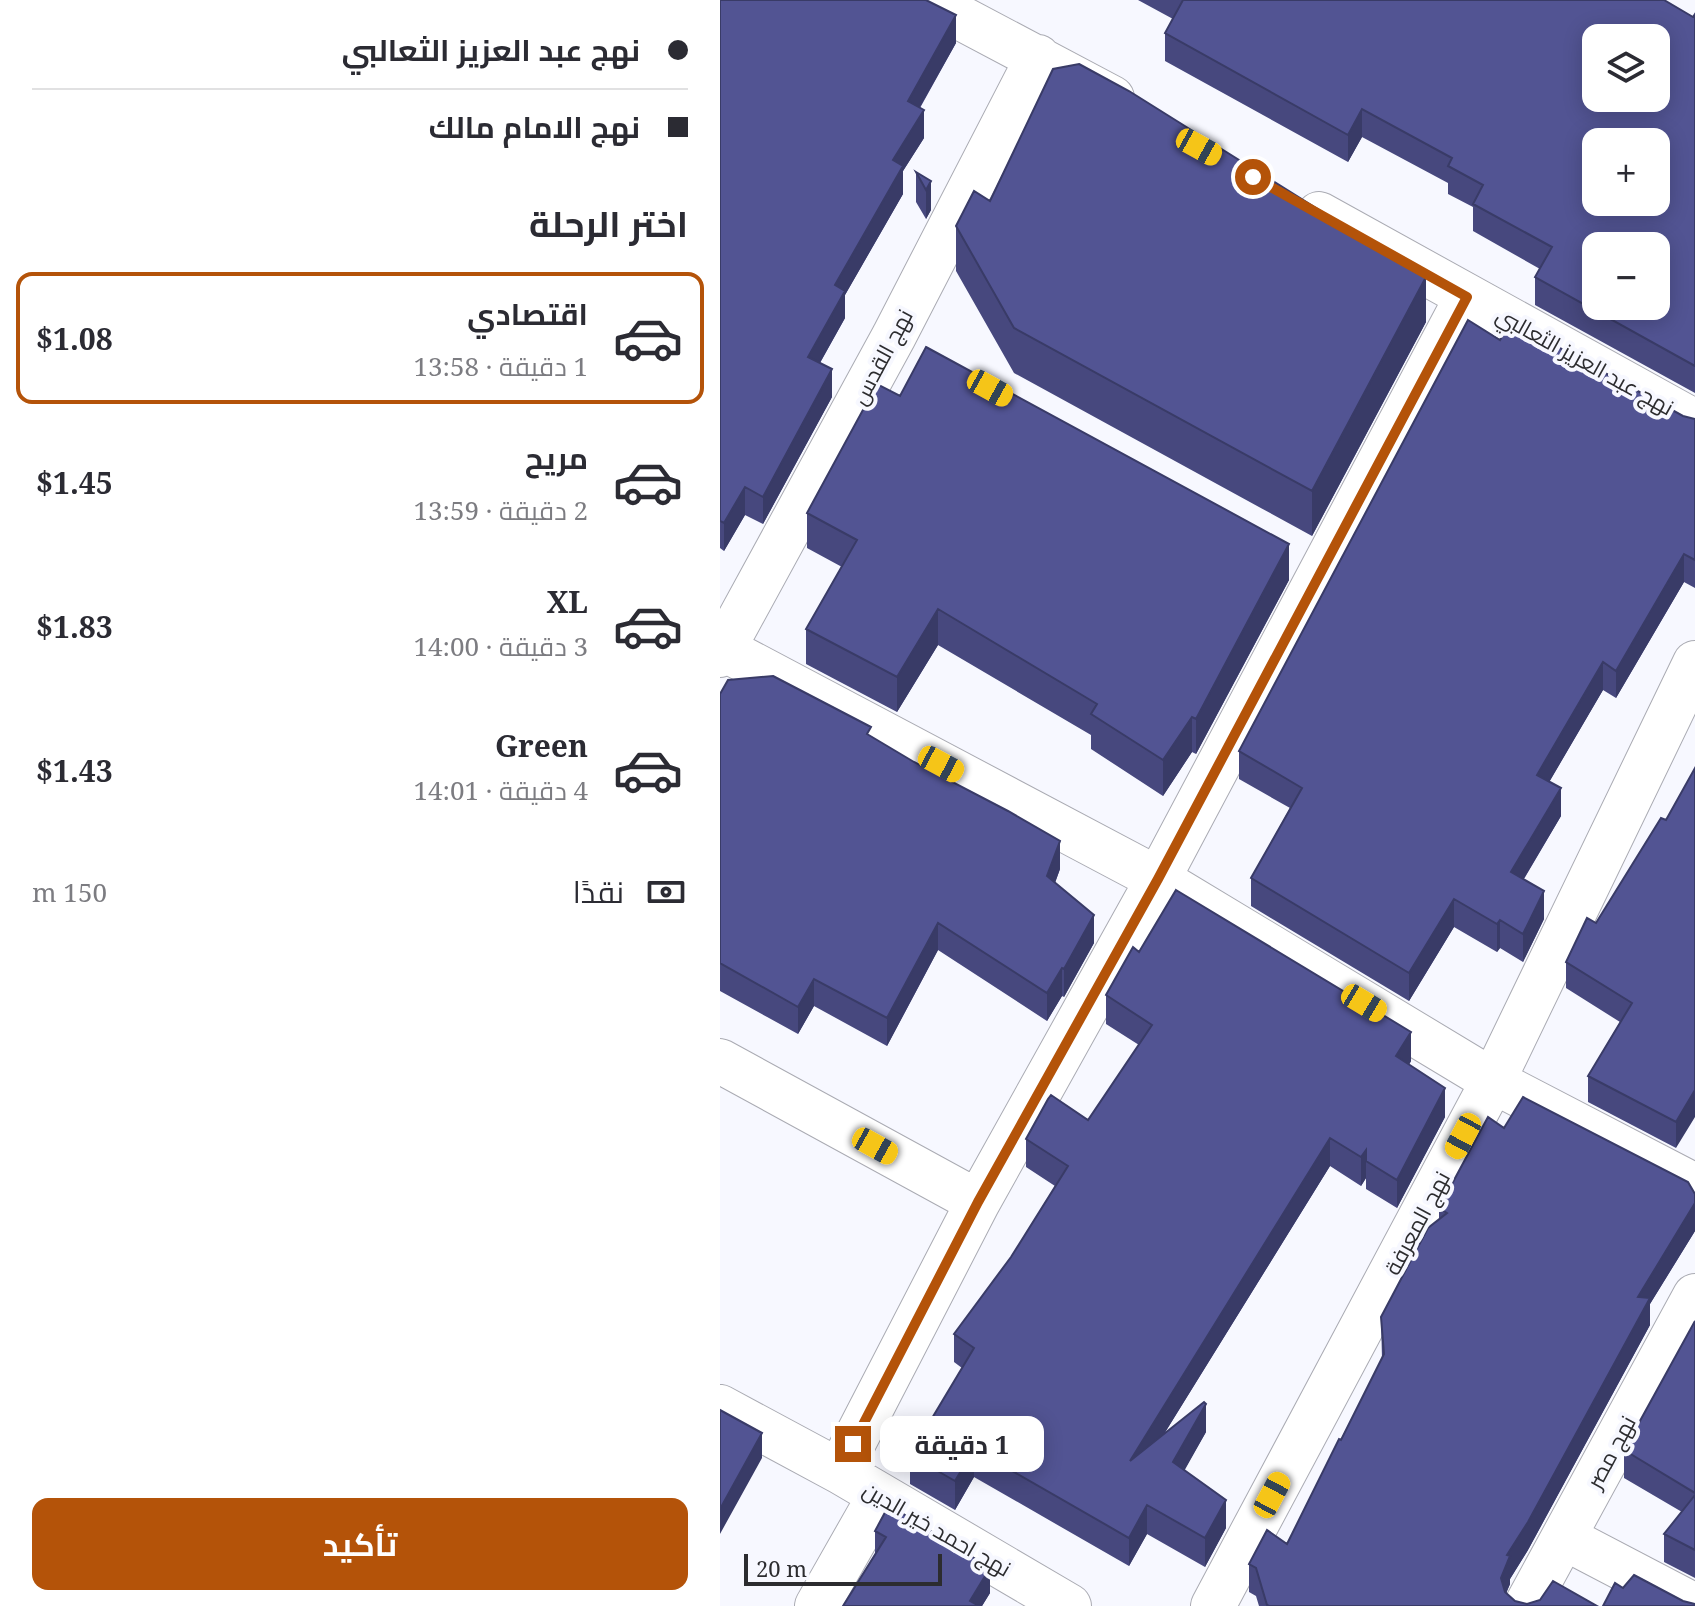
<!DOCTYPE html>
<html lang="ar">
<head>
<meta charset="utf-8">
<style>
  :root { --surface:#fff; --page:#f2f2f3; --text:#2b2b33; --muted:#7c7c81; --line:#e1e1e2; --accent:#b45309 }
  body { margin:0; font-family:"Noto Serif",Cairo,serif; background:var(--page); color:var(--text); direction:rtl; height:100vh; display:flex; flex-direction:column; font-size:30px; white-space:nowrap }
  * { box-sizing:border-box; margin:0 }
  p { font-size:26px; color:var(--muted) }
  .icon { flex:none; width:44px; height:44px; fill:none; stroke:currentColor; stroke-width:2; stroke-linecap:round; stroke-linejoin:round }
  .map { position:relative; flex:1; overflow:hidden; direction:ltr }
  .side { display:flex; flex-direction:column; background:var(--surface); width:720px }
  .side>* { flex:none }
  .banner { display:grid; align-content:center; height:176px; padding:0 32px; background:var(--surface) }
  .tools { position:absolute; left:862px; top:24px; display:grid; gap:16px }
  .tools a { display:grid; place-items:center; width:88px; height:88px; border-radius:16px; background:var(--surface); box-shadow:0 4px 20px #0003; font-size:40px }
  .scale { position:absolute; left:24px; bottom:20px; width:198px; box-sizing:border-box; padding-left:8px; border:4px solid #2c2c2f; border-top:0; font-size:22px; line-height:28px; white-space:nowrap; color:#2c2c2f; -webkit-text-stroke:6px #f7f8ff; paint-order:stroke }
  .end { position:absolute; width:36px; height:36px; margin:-18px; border:10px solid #b45309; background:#fff; box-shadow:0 0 0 4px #fff }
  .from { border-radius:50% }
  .bubble { position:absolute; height:56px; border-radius:16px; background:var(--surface); box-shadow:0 4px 20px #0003; font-size:26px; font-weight:700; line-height:56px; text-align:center; direction:rtl }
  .car { position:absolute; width:24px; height:48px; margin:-24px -12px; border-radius:10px; box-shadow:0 0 6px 2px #0007; background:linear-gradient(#f5c518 24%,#345 0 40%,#f5c518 0 76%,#345 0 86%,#f5c518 0) }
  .banner b { display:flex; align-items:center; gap:28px; height:76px; font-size:30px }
  .banner b+b { border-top:2px solid var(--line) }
  .banner i { width:20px; height:20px; background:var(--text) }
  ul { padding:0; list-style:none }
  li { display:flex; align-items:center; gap:24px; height:132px; margin:0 16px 12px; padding:0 16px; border:4px solid transparent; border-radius:16px }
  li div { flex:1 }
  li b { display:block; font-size:30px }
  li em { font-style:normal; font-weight:700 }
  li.on { border-color:var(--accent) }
  li>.icon { width:72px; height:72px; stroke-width:1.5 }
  h2 { padding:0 32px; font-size:36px; line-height:96px }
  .pay { display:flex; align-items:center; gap:20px; height:88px; padding:0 32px; font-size:30px }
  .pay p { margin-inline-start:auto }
  .button { display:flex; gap:16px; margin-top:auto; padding:16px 32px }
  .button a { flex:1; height:92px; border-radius:16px; background:var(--accent); color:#fff; font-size:32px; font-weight:700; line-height:92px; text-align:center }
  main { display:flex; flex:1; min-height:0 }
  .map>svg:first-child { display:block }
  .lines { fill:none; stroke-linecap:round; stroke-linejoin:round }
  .minor-casing { stroke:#aaabb3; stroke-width:46 }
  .minor { stroke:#fff; stroke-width:44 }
  .wall { fill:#47487e }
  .shaded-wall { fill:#393b67 }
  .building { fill:#525493; stroke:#393b67; stroke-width:2; fill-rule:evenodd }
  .route { stroke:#b45309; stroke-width:10 }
  .labels { text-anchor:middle; stroke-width:8; stroke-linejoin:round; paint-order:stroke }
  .street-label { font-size:22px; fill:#2c2c2f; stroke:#f7f8ff }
</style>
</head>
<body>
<main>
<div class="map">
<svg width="975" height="1606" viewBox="0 0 975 1606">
  <rect width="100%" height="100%" fill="#f7f8ff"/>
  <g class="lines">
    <defs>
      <path id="minor" d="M207,0L392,98
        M599,214L975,422
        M0,647L438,879L773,1081L975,1186
        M0,655L174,336L318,57
        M0,1061L258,1202
        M0,1407L119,1471L349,1606
        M119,1471L258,1202L438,879L747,297
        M845,1538L975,1606
        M97,1606L159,1497
        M493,1606L773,1081L975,663
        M806,1606L975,1296"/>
    </defs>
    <!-- minor casing -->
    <use href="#minor" class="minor-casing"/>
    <!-- minor -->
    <use href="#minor" class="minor"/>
  </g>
  <!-- wall -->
  <path class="wall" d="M0,0L236,43L200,108L204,138L183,171V194L125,295V318L100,363L112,397L43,524L25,515L4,551L0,548Z
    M418,0H944L973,17L975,14V393L815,305V277L820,269L753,231V207L728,194V183L642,137L628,162L445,61V33L453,19Z
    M196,172L211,181V210L206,219L196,202Z
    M270,201L706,322L592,536L294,373L236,271V226Z
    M780,340L963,416L975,419V588L964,582L896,698L883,690L829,782L841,816L804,879L824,919L803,962L780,948L777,952L734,927L689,1001L531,906V878L570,808L519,779V751Z
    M180,396L569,580L476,754L472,752L443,796L371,749V735L218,645L177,712L86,664V629L122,567L87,548V513Z
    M0,694L151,736L340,869L335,883L374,943L344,997L342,996L327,1021L218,950L167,1046L94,1006L78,1034L0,991Z
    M975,768L956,1148L868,1102V1076L900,1022L846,988V962L876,923L946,820Z
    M419,952L691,1061L689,1065L725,1117L677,1208L646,1189V1178L641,1186L610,1166L444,1434L486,1432L464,1470L506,1528L485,1567L427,1534L409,1566L254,1477L235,1510L190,1484V1455L242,1368L234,1362V1334L291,1257L335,1186L306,1167V1139L368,1120L419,1045L386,1024V995Z
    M784,1128L975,1194V1231L930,1304V1325L808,1550L790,1579V1584L786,1593L795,1601L807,1604L877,1606H539L536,1596L529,1592V1564L567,1544L662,1359L661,1317L719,1219V1208Z
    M975,1321V1578L944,1562V1534L962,1512L904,1478V1450Z
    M155,1531L270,1593L262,1606H123L155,1555Z"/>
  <!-- shaded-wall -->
  <path class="shaded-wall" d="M236,15V43L188,128V101Z
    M642,109V137L628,162V135Z
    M204,110V138L183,171V194L125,295V318L88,384V357L115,285L173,160Z
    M211,181V210L206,219V190Z
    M706,277V322L592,536V491Z
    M112,369V397L43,524V497Z
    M25,487V515L4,551V523Z
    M569,544V580L476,754V719Z
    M964,554V582L896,698V671Z
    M218,609V645L177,712V677Z
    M883,662V690L817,803V775Z
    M472,717V752L443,796V760Z
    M841,788V816L791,900V872Z
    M340,841V869L327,904V876Z
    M824,891V919L803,962V934Z
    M734,899V927L689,1001V973Z
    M374,915V943L344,997V969Z
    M780,920V948L777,952V924Z
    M218,923V950L167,1046V1018Z
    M342,968V996L327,1021V993Z
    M94,979V1006L78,1034V1007Z
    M691,1032V1061L676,1085V1056Z
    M725,1088V1117L677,1208V1180Z
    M975,1090V1117L956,1148V1122Z
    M610,1138V1166L410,1489V1461Z
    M646,1150V1178L641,1186V1157Z
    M975,1203V1231L930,1304V1325L808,1550L790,1579V1584L781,1606V1578L787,1555L918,1297Z
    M486,1404V1432L453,1491V1462Z
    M42,1433V1458L0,1534V1509Z
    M254,1449V1477L235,1510V1481Z
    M506,1500V1528L485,1567V1538Z
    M427,1505V1534L409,1566V1538Z
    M270,1568V1593L262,1606H250V1601Z"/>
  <!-- building -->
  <path class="building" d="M0,0H206L236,15L188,101L204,110L173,160L183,166L115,285L125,291L88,357L112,369L43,497L25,487L4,523L0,521Z
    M463,0H944L973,17L975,14V366L815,277L832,247L753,204L763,185L728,166L732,158L642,109L628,135L445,33ZM876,38H936V98H876ZM876,142H936V202H876ZM876,246H936V306H876Z
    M359,64L409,91L706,277L592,491L294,328L236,226L254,191L270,201L333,69Z
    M196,172L211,181L206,190Z
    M748,320L780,340L791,321L963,416L975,419V560L964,554L896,671L883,662L817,775L841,788L791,872L824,891L803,934L780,920L777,924L734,899L689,973L531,878L582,788L519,751Z
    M206,347L569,544L476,719L472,717L443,760L371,714L377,704L218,609L177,677L86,629L137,540L87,513L157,384L180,396Z
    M53,676L151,727L147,734L194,762L288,811L340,841L327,876L374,915L344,969L342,968L327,993L218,923L167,1018L94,979L78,1007L0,963V694L8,680Z
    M975,768V1090L956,1122L868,1076L912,1003L846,962L867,918L876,923L941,818L946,820Z
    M456,890L691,1032L676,1056L725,1088L677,1180L646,1161V1150L641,1157L610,1138L410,1461L484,1402L486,1404L453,1462L506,1500L485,1538L427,1505L409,1538L254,1449L235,1481L190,1455L254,1348L234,1334L291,1257L348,1166L306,1139L328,1099L331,1095L368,1120L432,1025L386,995L413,947L419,952Z
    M803,1097L968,1182L975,1194V1203L918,1297L930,1298L808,1522L787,1555L790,1556L781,1578L785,1592L795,1601L807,1604L820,1600L833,1581L877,1606H549L547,1605L536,1568L529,1564L547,1530L567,1544L619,1439L621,1440L664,1354L661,1317L708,1228L727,1213L719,1208L768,1117L784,1128Z
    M975,1321V1493L904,1450Z
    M0,1410L42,1433L0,1509Z
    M975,1495V1550L944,1534Z
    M169,1505L270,1568L250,1601L259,1606H123L166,1537L155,1531Z
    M914,1575L963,1601L975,1604V1606H883L895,1583L903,1588Z"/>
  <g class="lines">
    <!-- route -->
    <path class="route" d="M133,1444L258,1202L438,879L747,297L533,177"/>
  </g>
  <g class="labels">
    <!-- street labels -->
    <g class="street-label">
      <text transform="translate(162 357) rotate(-62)" y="8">نهج القدس</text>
      <text transform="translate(865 361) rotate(29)" y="8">نهج عبد العزيز الثعالبي</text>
      <text transform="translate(697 1223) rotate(-62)" y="8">نهج المعرفة</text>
      <text transform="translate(891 1452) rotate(-62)" y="8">نهج مصر</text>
      <text transform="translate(217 1529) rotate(30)" y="8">نهج احمد خير الدين</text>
    </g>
  </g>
</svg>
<div class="tools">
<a><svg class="icon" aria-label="layers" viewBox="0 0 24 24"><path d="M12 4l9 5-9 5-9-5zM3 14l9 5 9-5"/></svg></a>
<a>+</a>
<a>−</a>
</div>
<div class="scale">20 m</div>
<i class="end from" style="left:533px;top:177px"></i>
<i class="end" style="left:133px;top:1444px"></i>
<div class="bubble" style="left:160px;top:1416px;width:164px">1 دقيقة</div>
<i class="car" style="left:479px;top:147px;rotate:119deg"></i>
<i class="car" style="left:270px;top:388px;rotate:119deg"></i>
<i class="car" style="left:221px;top:764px;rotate:118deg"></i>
<i class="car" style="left:644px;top:1003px;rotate:121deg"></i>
<i class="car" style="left:743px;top:1136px;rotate:208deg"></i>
<i class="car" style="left:155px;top:1146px;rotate:119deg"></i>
<i class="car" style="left:552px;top:1495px;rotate:28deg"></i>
</div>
<section class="side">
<div class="banner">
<b><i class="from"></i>نهج عبد العزيز الثعالبي</b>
<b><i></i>نهج الامام مالك</b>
</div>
<h2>اختر الرحلة</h2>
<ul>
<li class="on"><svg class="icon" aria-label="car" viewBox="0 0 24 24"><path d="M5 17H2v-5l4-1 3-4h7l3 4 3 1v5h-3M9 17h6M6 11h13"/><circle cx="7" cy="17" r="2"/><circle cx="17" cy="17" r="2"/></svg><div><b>اقتصادي</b><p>1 دقيقة · 13:58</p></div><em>$1.08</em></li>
<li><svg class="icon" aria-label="car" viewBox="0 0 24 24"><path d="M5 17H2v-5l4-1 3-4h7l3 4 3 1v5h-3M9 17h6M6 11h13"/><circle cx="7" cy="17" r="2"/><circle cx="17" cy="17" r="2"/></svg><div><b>مريح</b><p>2 دقيقة · 13:59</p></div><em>$1.45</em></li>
<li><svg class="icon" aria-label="car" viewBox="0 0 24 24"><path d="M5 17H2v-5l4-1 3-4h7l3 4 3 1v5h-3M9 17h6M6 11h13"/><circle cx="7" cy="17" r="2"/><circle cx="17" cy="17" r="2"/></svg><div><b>XL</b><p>3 دقيقة · 14:00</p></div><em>$1.83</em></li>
<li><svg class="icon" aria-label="car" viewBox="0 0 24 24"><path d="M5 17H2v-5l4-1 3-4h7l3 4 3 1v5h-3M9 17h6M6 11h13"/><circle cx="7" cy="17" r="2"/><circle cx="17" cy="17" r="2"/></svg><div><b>Green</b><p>4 دقيقة · 14:01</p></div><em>$1.43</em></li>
</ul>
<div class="pay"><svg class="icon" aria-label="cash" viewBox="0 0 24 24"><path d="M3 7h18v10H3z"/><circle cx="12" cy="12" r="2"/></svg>نقدًا<p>150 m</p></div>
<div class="button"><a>تأكيد</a></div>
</section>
</main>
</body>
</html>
